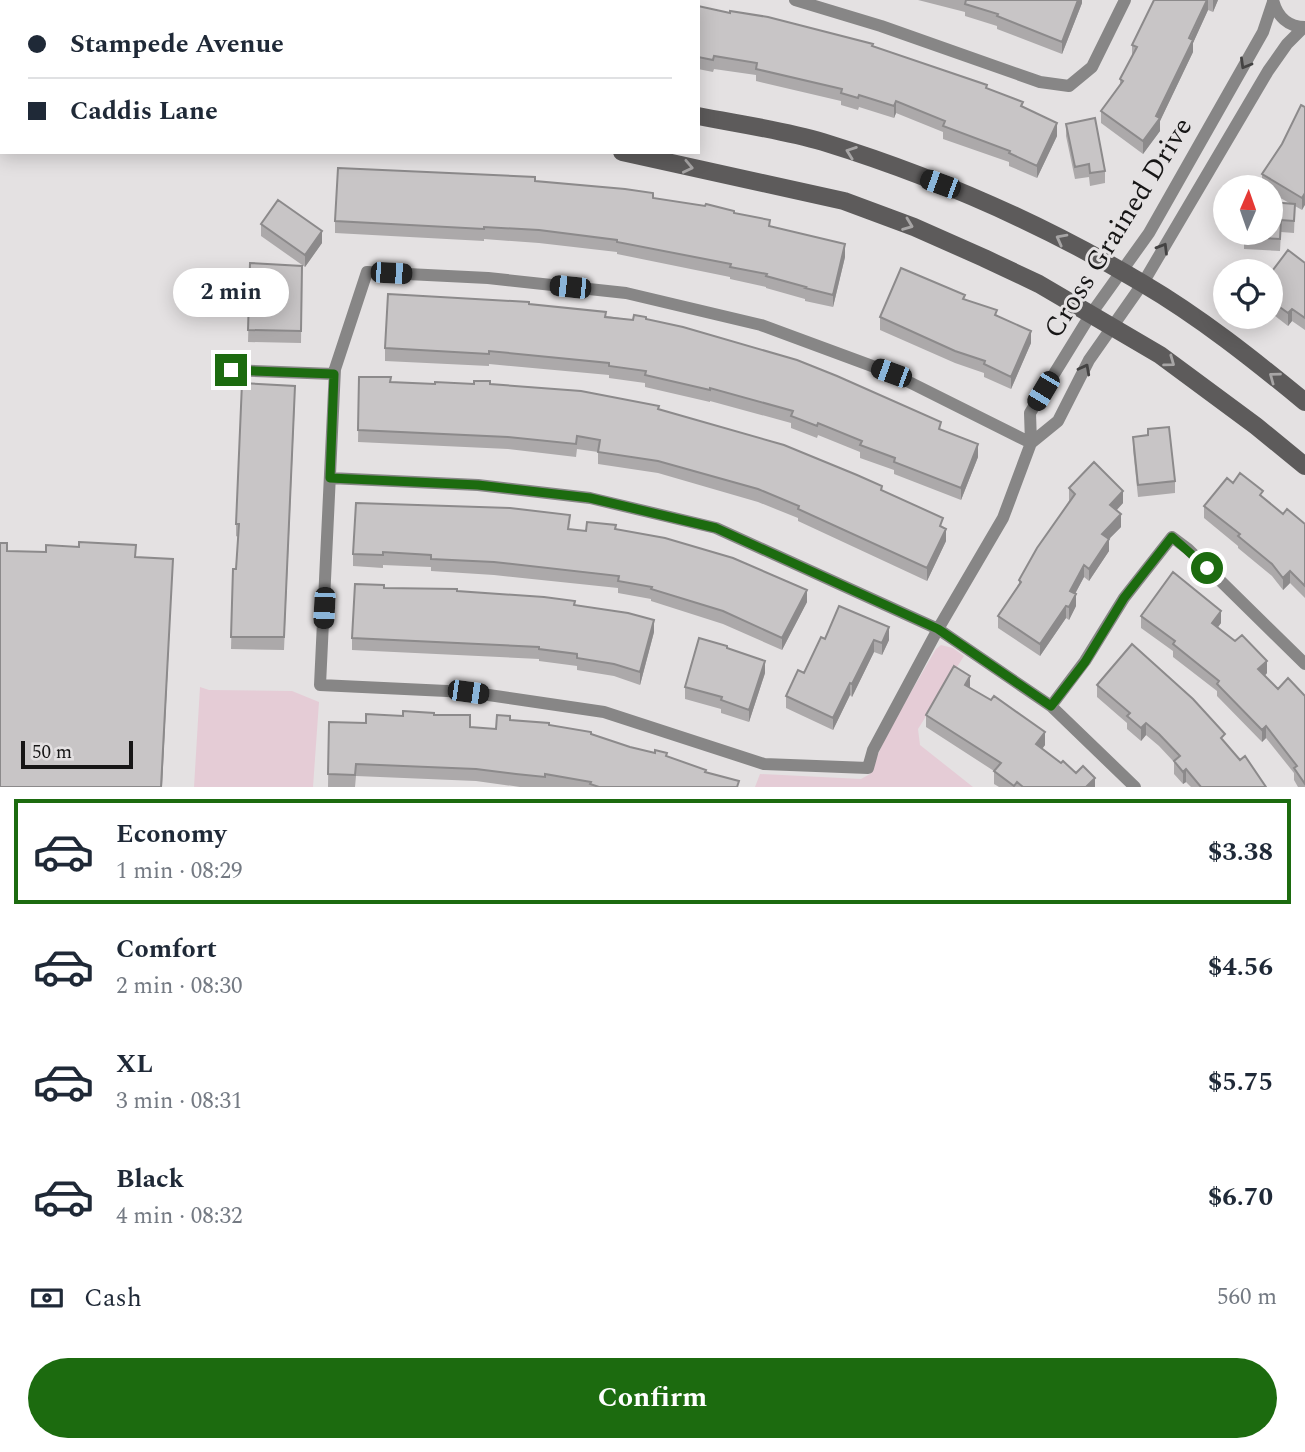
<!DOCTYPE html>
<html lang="en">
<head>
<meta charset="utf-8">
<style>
  :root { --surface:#fff; --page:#f2f2f3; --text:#1f2937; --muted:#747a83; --line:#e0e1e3; --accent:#1c6b0f }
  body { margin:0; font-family:Spectral,serif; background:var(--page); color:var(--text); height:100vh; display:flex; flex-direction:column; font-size:26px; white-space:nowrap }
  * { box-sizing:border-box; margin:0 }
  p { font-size:23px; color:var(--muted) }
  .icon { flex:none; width:38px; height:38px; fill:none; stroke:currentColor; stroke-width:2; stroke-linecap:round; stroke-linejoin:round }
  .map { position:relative; height:787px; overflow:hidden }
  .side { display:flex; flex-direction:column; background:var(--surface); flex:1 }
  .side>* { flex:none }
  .top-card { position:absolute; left:0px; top:0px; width:700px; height:154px; box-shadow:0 4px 18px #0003; display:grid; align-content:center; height:154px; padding:0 28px; background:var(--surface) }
  .needle { width:46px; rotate:2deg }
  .tools { position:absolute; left:1213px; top:175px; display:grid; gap:14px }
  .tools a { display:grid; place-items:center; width:70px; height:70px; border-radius:50%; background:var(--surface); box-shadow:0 4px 18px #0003; font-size:35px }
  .scale { position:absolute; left:21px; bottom:18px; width:112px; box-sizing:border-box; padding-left:7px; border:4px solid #171616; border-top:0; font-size:19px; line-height:24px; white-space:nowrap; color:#171616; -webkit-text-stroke:5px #e4e1e2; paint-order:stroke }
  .end { position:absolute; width:32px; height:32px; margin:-16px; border:9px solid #1c6b0f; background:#fff; box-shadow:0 0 0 4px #fff }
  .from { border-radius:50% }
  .bubble { position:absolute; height:49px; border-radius:24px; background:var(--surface); box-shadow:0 4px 18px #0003; font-size:23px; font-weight:700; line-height:49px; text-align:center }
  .car { position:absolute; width:21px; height:42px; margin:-21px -10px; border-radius:9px; box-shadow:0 0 5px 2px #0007; background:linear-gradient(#222 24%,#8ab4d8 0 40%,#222 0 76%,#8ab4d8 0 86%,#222 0) }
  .top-card b { display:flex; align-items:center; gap:24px; height:66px; font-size:26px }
  .top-card b+b { border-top:2px solid var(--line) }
  .top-card i { width:18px; height:18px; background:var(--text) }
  ul { padding:12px 0 0; list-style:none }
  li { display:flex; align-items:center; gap:21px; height:105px; margin:0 14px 10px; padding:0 14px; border:4px solid transparent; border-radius:0px }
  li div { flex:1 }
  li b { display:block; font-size:26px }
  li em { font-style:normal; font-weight:700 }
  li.active { border-color:var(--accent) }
  li>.icon { width:63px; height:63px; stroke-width:1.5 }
  .pay { display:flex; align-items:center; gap:18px; height:77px; padding:0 28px; font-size:26px }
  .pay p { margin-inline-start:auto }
  .primary-button { display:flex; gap:14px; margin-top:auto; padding:14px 28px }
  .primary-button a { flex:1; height:80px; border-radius:42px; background:var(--accent); color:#fff; font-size:28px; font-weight:700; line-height:80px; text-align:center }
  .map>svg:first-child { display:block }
  .green { fill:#e5ccd6 }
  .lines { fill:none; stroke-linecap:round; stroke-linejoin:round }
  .minor { stroke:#878686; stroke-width:12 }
  .secondary { stroke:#5d5b5b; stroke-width:18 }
  .wall { fill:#aca9aa }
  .shaded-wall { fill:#8c8a8b }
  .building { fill:#c8c5c6; stroke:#8c8a8b; stroke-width:2 }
  .oneway { stroke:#444343 }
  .oneway2 { stroke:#a7a5a5 }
  .route { stroke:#1c6b0f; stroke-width:9 }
  .labels { text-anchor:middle; stroke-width:6; stroke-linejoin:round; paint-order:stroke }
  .street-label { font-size:28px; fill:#171616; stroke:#e4e1e2 }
</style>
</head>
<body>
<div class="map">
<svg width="1305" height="787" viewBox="0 0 1305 787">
  <rect width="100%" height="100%" fill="#e4e1e2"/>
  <!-- green -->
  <path class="green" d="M941,645L953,648L964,656L918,729L920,745L973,787H755L760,774L861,779L870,774L887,733L936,649Z
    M200,687L209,690L292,691L319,702L313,787H194Z"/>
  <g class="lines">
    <!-- minor -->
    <path class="minor" d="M795,0L881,26L1040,82L1069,86L1092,67L1125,0
      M1273,0C1277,16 1288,27 1305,27
      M618,2V0
      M641,2V0
      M231,370L334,374
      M1031,443L891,373L761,325L626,293L488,278L367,272L335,369L320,685L468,692L604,712L764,764L868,768L873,750L938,629L1003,518L1031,443L1030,413L1091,314L1149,233L1263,32L1273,2
      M1031,443L1058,421L1089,360L1143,283L1268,71L1287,44L1304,27
      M330,478L478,485L590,498L716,528L938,629L1051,706L1135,787
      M1051,706L1085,661L1124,598L1172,537L1188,549L1305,664"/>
    <!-- secondary -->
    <path class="secondary" d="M0,61H2
      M0,111H2
      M698,116C739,124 783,130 823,142C933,176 1043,224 1142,283C1200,317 1254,360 1305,402
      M622,152L844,201L914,227L984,258L1039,284L1160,355L1256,426L1305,466"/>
  </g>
  <!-- wall -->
  <path class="wall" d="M530,0H567L566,2H530Z
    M918,0H1082V3L1062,54L997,29V26L965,16V12Z
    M1154,0H1218L1213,12L1208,10L1193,43V52L1160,121V131L1143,154L1101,123V111L1120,85V79L1132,56V45Z
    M698,6L873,46L987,88L1023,107L1057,136L1037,178L1009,166V162L943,139V132L896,113L894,118L859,107L858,110L841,105V101L756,81V75L714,69L713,72L698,69Z
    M1305,107L1302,210L1295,206L1294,233L1281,232L1280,251L1244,249V237H1241V233H1270L1291,204L1270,192V187H1262V174Z
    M1066,124L1105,171V183L1090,186L1089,177L1075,179L1066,136Z
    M535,181L653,198L734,213L770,226L845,257L833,307L805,301V299L766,288V287L730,279V277L617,254V252L539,243L484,239V241L335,233V221Z
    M261,224L322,243L305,267L261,236Z
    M250,263L302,266L301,343L248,342Z
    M1305,263V330L1292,321L1288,326L1270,312V274Z
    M965,299L997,315L1031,343L1011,389L984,377V373L955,363L880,330V317Z
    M529,304L633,320L646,319L941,430L978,457L961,500L894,474V470L860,458V452L818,435L817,438L791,428V423L710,401V402L645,387V383L609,378V375L489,364V366L385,361V348Z
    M359,377L390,382L435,384H490L659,409L882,490L943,528L946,541L927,581L798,521V518L758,502L658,473L598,464V452L577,449L576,457L508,449L358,442Z
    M295,399L284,650L231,649L233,569H236L238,537L236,536V524Z
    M1148,429L1175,481V493L1138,497L1133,449V437L1148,435Z
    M1233,483L1263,498L1283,514L1305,524V608V598L1290,583L1283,590L1272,576L1238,548V546L1204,518V506Z
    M1069,488L1123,503L1117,510L1121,527L1109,539V551L1089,581L1084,577L1075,594L1076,606L1069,620L1066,618L1040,656L998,628V616L1019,584V580L1069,501Z
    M569,529L586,531L616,529L807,602L782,650L723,624L651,601V599L618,593V588L494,575L431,571V567L383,565V568L353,566V554Z
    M384,588L457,591L575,605L654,632L640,685L614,676L577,670V666L539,661V659L352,650V638Z
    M1141,616L1221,623L1218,627L1267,673L1265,676L1278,689L1305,696V787H1298L1294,780V773L1266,738L1262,742L1217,696V691L1173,657V651L1141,628Z
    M825,639L889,640L882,655L874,652L852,697L850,695L833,730L786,708V696L804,673Z
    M727,648L765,673L749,722L721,713V709L685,699V687Z
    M1097,685L1225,742L1240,760L1266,787H1191L1186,782L1183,784L1174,774V762L1159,746L1146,735L1141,741L1127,729V723L1097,697Z
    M970,688L1045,745L1042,749L1095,787H999L994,784V771L926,727V715Z
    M434,715L470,727L496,729L510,720L549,725L591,734L630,747L667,756L739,787H520L476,781L356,776L355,787H328L329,722L366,723L403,716Z"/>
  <!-- shaded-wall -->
  <path class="shaded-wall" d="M1078,0H1082V3L1062,54V42Z
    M1207,0H1208V10L1193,43V52L1160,121V131L1143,154V141L1156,116Z
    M1213,0H1218L1213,12Z
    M896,101V113L894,118V106Z
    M1057,123V136L1037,178V166Z
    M1305,193V205L1302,210V198Z
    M322,231V243L305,267V255Z
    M845,244V257L833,307V295Z
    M1292,309V321L1288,326V313Z
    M1031,331V343L1011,389V377Z
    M978,444V457L961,500V488Z
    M1123,491V503L1110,517V505Z
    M1121,514V527L1109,539V551L1089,581V569L1102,534Z
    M946,529V541L927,581V568Z
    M173,559L162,787H161Z
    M1084,565V577L1070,603V591Z
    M1290,571V583L1283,590V578Z
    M807,590V602L782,650V638Z
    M1076,594V606L1069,620V607Z
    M1066,606V618L1040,656V644Z
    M1221,611V623L1212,635V623Z
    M654,620V632L640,685V672Z
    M889,627V640L882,655V643Z
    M874,640V652L852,697V684Z
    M765,661V673L749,722V710Z
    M1267,661V673L1258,682V669Z
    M970,676V688L965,685Z
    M850,683V695L833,730V718Z
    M1146,723V735L1141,741V728Z
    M1266,726V738L1262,742V730Z
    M1045,732V745L1036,757V744Z
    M1186,769V782L1183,784V772Z
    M1095,778V787H1086Z"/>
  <!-- building -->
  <path class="building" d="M966,0H1078L1062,42L997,16L998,14L965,4Z
    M1154,0H1207L1189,38L1193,40L1156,116L1160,118L1143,141L1101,111L1123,81L1120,79L1137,47L1132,45Z
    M698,6L730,13V11L768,17L873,44L872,46L987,85L986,88L1023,102L1021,106L1057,123L1037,166L1009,153L1010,151L943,126L945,121L896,101L894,106L859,95L858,98L841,93L842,89L756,69L757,63L714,56L713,60L698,57Z
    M1301,105L1305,107V193L1302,198L1262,174L1282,144Z
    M1095,118L1105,171L1090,173L1089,164L1075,167L1066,124Z
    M338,168L535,177V181L625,189L653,193V198L705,206L706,204L734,211V213L770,220L769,226L845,244L833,295L805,288L806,287L766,276L767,274L730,267L731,264L617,242V240L539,230L484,227V229L335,221Z
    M278,200L322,231L305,255L261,224Z
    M1270,202L1295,204L1294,221L1281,220L1280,239L1244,237V233H1270Z
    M1288,250L1305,263V318L1292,309L1288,313L1270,300V274Z
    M250,263L302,266L301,331L248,330Z
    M901,268L965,295L963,299L997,310L995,315L1031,331L1011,377L984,364L985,361L955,351L880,317Z
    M388,294L529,302V304L606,312L605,317L633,320L634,315L646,317V319L683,327L797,360L837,376L941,422L939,429L978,444L961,488L894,462L895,458L860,445L862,441L818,423L817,426L791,416L793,411L710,388V390L645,375L646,371L609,366V363L489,351V354L385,348Z
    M359,377H391L390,382L435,384V382L474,384V381H490V384L581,391L659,406L658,409L784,445L857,475L882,486L881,490L943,518L940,526L946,529L927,568L798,509L799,506L758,489L658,461L598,452L600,440L577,436L576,444L508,437L358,430Z
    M242,383L295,386L284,637H231L233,569H236L239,524H236Z
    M1169,427L1175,481L1138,485L1133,437L1148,435V429Z
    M1094,462L1123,491L1110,505L1121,514L1102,534L1109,539L1089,569L1084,565L1070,591L1076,594L1069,607L1066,606L1040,644L998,616L1021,582L1019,580L1037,548L1075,494L1069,488Z
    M1240,473L1263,491L1260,495L1283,514L1287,509L1305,524V586L1290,571L1283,578L1272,564L1238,536L1240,534L1204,506L1227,478L1233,483Z
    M356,503L510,508L570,515L568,529L586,531L587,522L616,525L615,529L665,538L733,558L807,590L782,638L723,611L651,589L652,587L618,581L619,576L494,562L431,559V555L383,552V555L353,554Z
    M79,542L136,545L135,557L173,559L161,787H0V543H7V551L46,552V545L79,547Z
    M1173,572L1221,611L1212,623L1235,641L1242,635L1267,661L1258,669L1278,689L1288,678L1305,696V784L1294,768L1297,766L1266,726L1262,730L1217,684L1219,681L1173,644L1175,641L1141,616Z
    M355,584L384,585V588L457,589V591L544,597L575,601L574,605L628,613L654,620L640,672L614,664L577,658V654L539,649V647L352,638Z
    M839,606L889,627L882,643L874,640L852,684L850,683L833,718L786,696L798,670L804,673L821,637L825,639Z
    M699,638L727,646V648L765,661L749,710L721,700L722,697L685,687Z
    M1132,644L1193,699L1225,734L1221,738L1240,760L1245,756L1266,787H1201L1186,769L1183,772L1174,761L1180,756L1159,734L1146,723L1141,728L1127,716L1130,713L1097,685Z
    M954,666L970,676L965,685L991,700L994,696L1045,732L1036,744L1061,763L1063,761L1076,773L1083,766L1095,778L1086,787H1023L1017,782L1014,786L994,771L1001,763L926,715Z
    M403,711L434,713V715H470V727L496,729L497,715L510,716V720L549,723V725L591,732V734L630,747L655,753V750L667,753L666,756L706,770L705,772L739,781L737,787H599L590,784L591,782L545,774V777L516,774L476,769L356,764L355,775L328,774L329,722L366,723V714L403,716Z"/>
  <!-- one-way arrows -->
  <defs><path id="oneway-chevron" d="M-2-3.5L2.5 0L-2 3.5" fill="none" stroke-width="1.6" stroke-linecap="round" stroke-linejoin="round" transform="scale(1.75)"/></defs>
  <g class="oneway">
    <use href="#oneway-chevron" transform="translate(1245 64) rotate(120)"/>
    <use href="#oneway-chevron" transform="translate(1163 248) rotate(-59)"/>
    <use href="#oneway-chevron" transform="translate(1085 369) rotate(-62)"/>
  </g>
  <g class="oneway2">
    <use href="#oneway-chevron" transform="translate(851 152) rotate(-160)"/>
    <use href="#oneway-chevron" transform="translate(688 167) rotate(12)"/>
    <use href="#oneway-chevron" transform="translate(908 225) rotate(21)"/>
    <use href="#oneway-chevron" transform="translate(1061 239) rotate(-152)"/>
    <use href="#oneway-chevron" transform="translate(1170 362) rotate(36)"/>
    <use href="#oneway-chevron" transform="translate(1274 377) rotate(-143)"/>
  </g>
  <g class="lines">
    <!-- route -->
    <path class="route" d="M231,370L334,374L330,478L478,485L590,498L716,528L938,629L1051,706L1085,662L1124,598L1172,537L1207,568"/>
  </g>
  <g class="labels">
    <!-- street labels -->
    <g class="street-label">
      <text transform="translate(1117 227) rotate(-58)" y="10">Cross Grained Drive</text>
    </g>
  </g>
</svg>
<div class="tools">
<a><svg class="needle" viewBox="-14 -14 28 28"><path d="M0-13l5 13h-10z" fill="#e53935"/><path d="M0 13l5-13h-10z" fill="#747a83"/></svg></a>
<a><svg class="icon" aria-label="locate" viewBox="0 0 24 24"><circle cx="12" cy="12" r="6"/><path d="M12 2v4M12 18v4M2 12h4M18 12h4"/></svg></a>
</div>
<div class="scale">50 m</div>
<i class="end from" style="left:1207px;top:568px"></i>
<i class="end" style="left:231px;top:370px"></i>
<div class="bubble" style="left:173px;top:268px;width:116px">2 min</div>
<i class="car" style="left:940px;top:184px;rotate:290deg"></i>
<i class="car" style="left:391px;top:273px;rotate:93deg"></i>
<i class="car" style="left:570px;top:287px;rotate:276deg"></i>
<i class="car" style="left:891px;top:373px;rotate:290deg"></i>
<i class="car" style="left:1043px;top:391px;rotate:211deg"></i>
<i class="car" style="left:324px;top:608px;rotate:183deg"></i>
<i class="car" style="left:468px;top:692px;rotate:98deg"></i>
<div class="top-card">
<b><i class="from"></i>Stampede Avenue</b>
<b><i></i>Caddis Lane</b>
</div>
</div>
<section class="side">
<ul>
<li class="active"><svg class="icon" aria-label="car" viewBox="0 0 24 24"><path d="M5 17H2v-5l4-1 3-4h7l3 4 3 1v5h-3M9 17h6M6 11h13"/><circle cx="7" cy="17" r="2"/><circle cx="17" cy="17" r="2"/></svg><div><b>Economy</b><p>1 min · 08:29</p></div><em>$3.38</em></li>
<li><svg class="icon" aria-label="car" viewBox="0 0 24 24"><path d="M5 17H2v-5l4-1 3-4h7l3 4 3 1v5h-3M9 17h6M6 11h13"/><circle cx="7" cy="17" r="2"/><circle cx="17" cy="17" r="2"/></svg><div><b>Comfort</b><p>2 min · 08:30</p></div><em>$4.56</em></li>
<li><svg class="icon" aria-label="car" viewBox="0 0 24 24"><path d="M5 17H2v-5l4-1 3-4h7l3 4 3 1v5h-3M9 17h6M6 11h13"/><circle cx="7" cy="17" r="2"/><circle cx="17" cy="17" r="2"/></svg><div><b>XL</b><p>3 min · 08:31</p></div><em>$5.75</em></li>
<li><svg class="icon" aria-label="car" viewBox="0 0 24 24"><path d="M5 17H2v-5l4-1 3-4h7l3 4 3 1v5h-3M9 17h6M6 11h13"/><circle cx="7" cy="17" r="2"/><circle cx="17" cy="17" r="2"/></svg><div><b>Black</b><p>4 min · 08:32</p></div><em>$6.70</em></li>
</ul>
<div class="pay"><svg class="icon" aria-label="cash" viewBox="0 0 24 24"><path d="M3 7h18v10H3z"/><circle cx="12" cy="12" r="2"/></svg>Cash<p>560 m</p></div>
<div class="primary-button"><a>Confirm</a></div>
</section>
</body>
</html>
